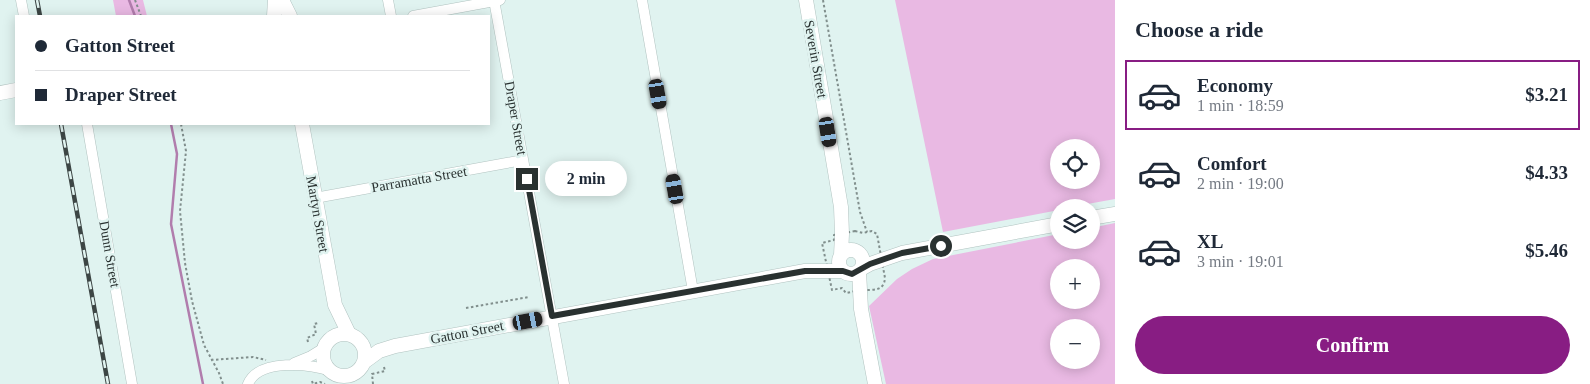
<!DOCTYPE html>
<html lang="en">
<head>
<meta charset="utf-8">
<style>
  :root { --surface:#fff; --page:#f6f6f7; --text:#1f2937; --muted:#747a83; --line:#e0e1e3; --accent:#881d83 }
  body { margin:0; font-family:Georgia,serif; background:var(--page); color:var(--text); height:100vh; display:flex; flex-direction:column; font-size:19px; white-space:nowrap }
  * { box-sizing:border-box; margin:0 }
  p { font-size:16px; color:var(--muted) }
  .icon { flex:none; width:28px; height:28px; fill:none; stroke:currentColor; stroke-width:2; stroke-linecap:round; stroke-linejoin:round }
  .map { position:relative; flex:1; overflow:hidden }
  .drawer { display:flex; flex-direction:column; background:var(--surface); width:475px }
  .drawer>* { flex:none }
  .guide { position:absolute; left:15px; top:15px; width:475px; height:110px; border-radius:0px; box-shadow:0 2px 12px #0003; display:grid; align-content:center; height:110px; padding:0 20px; background:var(--surface) }
  .tools { position:absolute; left:1050px; top:139px; display:grid; gap:10px }
  .tools a { display:grid; place-items:center; width:50px; height:50px; border-radius:50%; background:var(--surface); box-shadow:0 2px 12px #0003; font-size:25px }
  .end { position:absolute; width:22px; height:22px; margin:-11px; border:6px solid #293130; background:#fff; box-shadow:0 0 0 2px #fff }
  .from { border-radius:50% }
  .bubble { position:absolute; height:35px; border-radius:18px; background:var(--surface); box-shadow:0 2px 12px #0003; font-size:16px; font-weight:800; line-height:35px; text-align:center }
  .car { position:absolute; width:15px; height:30px; margin:-15px -8px; border-radius:6px; box-shadow:0 0 4px 1px #0007; background:linear-gradient(#222 24%,#8ab4d8 0 40%,#222 0 76%,#8ab4d8 0 86%,#222 0) }
  .guide b { display:flex; align-items:center; gap:18px; height:48px; font-size:19px }
  .guide b+b { border-top:1px solid var(--line) }
  .guide i { width:12px; height:12px; background:var(--text) }
  ul { padding:0; list-style:none }
  li { display:flex; align-items:center; gap:15px; height:70px; margin:0 10px 8px; padding:0 10px; border:2px solid transparent; border-radius:0px }
  li div { flex:1 }
  li b { display:block; font-size:19px }
  li em { font-style:normal; font-weight:800 }
  li.selected { border-color:var(--accent) }
  li>.icon { width:45px; height:45px; stroke-width:1.5 }
  h2 { padding:0 20px; font-size:22px; line-height:60px }
  .action { display:flex; gap:10px; margin-top:auto; padding:10px 20px }
  .action a { flex:1; height:58px; border-radius:30px; background:var(--accent); color:#fff; font-size:20px; font-weight:800; line-height:58px; text-align:center }
  main { display:flex; flex:1; min-height:0 }
  .map>svg:first-child { display:block }
  .green { fill:#e9b9e3; fill-rule:evenodd }
  .lines { fill:none; stroke-linecap:round; stroke-linejoin:round }
  .stream { stroke:#b17dad; stroke-width:2.5 }
  .minor-casing { stroke:#b1c3c0; stroke-width:11 }
  .tertiary-casing { stroke:#b1c3c0; stroke-width:15 }
  .path { stroke:#818f8d; stroke-width:2; stroke-dasharray:2.5 2.5; stroke-linecap:butt }
  .minor { stroke:#fff; stroke-width:10 }
  .tertiary { stroke:#fff; stroke-width:14 }
  .rail-casing { stroke:#3d4645; stroke-width:4.5 }
  .rail { stroke:#e0f3f0; stroke-width:2.5; stroke-dasharray:8; stroke-linecap:butt }
  .route { stroke:#293130; stroke-width:6 }
  .labels { text-anchor:middle; stroke-width:5; stroke-linejoin:round; paint-order:stroke }
  .street-label { font-size:14px; fill:#293130; stroke:#e0f3f0 }
</style>
</head>
<body>
<main>
<div class="map">
<svg width="1115" height="384" viewBox="0 0 1115 384">
  <rect width="100%" height="100%" fill="#e0f3f0"/>
  <!-- green -->
  <path class="green" d="M113,0H143L147,16H116Z
    M895,0H1115V199L1071,207L1059,208V210L943,232ZM1059,148H1091V180H1059Z
    M1115,223V384H886L869,306L897,279L912,269L933,259L1059,234V240H1091V228ZM1059,268H1091V300H1059ZM1059,328H1091V360H1059Z"/>
  <g class="lines">
    <!-- stream -->
    <path class="stream" d="M129,0L135,16
      M171,124L177,154L171,224L203,384"/>
    <defs>
      <path id="minor" d="M21,0L24,16
        M388,0L391,16
        M494,0L564,384
        M642,0L693,291
        M413,16L500,0
        M87,124L132,384
        M315,198L523,160
        M294,363L311,356L324,348
        M248,384C259,358 310,364 331,371"/>
      <path id="tertiary" d="M282,0L290,16
        M806,0L841,207L842,234L841,255
        M274,16L275,0
        M0,93L16,90
        M302,124L335,305L349,334
        M1091,218L1115,214
        M839 262a12 12 0 1 1 24 0a12 12 0 1 1-24 0Z
        M861,269L870,264L902,253L1059,224
        M859,271L861,309L875,384
        M323 355a21 21 0 1 1 42 0a21 21 0 1 1-42 0Z
        M364,362L379,351L395,346L805,271H843"/>
    </defs>
    <!-- minor casing -->
    <use href="#minor" class="minor-casing"/>
    <!-- tertiary casing -->
    <use href="#tertiary" class="tertiary-casing"/>
    <!-- path -->
    <path class="path" d="M135,0L141,16
      M823,0L860,212L867,232
      M181,124L186,151L180,211L185,263L192,301L204,345L219,373L223,384
      M855,231L863,233L872,231L877,234L885,278C884,291 874,290 863,290C857,290 852,292 846,293L842,288L832,290L822,243L834,240V235Z
      M466,308L529,297
      M308,342L307,338L316,334L314,324L318,323
      M211,360L253,357L266,360
      M312,381L313,384L320,382L325,384
      M373,384L372,374L385,371L384,367"/>
    <!-- minor -->
    <use href="#minor" class="minor"/>
    <!-- tertiary -->
    <use href="#tertiary" class="tertiary"/>
    <defs>
      <path id="rail" d="M37,0L40,16
        M61,124L108,384"/>
    </defs>
    <!-- rail casing -->
    <use href="#rail" class="rail-casing"/>
    <!-- rail -->
    <use href="#rail" class="rail"/>
  </g>
  <g class="lines">
    <!-- route -->
    <path class="route" d="M527,179L552,316L805,271H843L852,274L870,264L902,253L941,246"/>
  </g>
  <g class="labels">
    <!-- street labels -->
    <g class="street-label">
      <text transform="translate(816 59) rotate(80)" y="5">Severin Street</text>
      <text transform="translate(516 118) rotate(80)" y="5">Draper Street</text>
      <text transform="translate(419 179) rotate(-10)" y="5">Parramatta Street</text>
      <text transform="translate(318 214) rotate(80)" y="5">Martyn Street</text>
      <text transform="translate(110 254) rotate(80)" y="5">Dunn Street</text>
      <text transform="translate(467 332) rotate(-11)" y="5">Gatton Street</text>
    </g>
  </g>
</svg>
<div class="tools">
<a><svg class="icon" aria-label="locate" viewBox="0 0 24 24"><circle cx="12" cy="12" r="6"/><path d="M12 2v4M12 18v4M2 12h4M18 12h4"/></svg></a>
<a><svg class="icon" aria-label="layers" viewBox="0 0 24 24"><path d="M12 4l9 5-9 5-9-5zM3 14l9 5 9-5"/></svg></a>
<a>+</a>
<a>−</a>
</div>
<i class="end from" style="left:941px;top:246px"></i>
<i class="end" style="left:527px;top:179px"></i>
<div class="bubble" style="left:545px;top:161px;width:82px">2 min</div>
<i class="car" style="left:658px;top:94px;rotate:170deg"></i>
<i class="car" style="left:828px;top:132px;rotate:171deg"></i>
<i class="car" style="left:675px;top:189px;rotate:350deg"></i>
<i class="car" style="left:528px;top:321px;rotate:79deg"></i>
<div class="guide">
<b><i class="from"></i>Gatton Street</b>
<b><i></i>Draper Street</b>
</div>
</div>
<section class="drawer">
<h2>Choose a ride</h2>
<ul>
<li class="selected"><svg class="icon" aria-label="car" viewBox="0 0 24 24"><path d="M5 17H2v-5l4-1 3-4h7l3 4 3 1v5h-3M9 17h6M6 11h13"/><circle cx="7" cy="17" r="2"/><circle cx="17" cy="17" r="2"/></svg><div><b>Economy</b><p>1 min · 18:59</p></div><em>$3.21</em></li>
<li><svg class="icon" aria-label="car" viewBox="0 0 24 24"><path d="M5 17H2v-5l4-1 3-4h7l3 4 3 1v5h-3M9 17h6M6 11h13"/><circle cx="7" cy="17" r="2"/><circle cx="17" cy="17" r="2"/></svg><div><b>Comfort</b><p>2 min · 19:00</p></div><em>$4.33</em></li>
<li><svg class="icon" aria-label="car" viewBox="0 0 24 24"><path d="M5 17H2v-5l4-1 3-4h7l3 4 3 1v5h-3M9 17h6M6 11h13"/><circle cx="7" cy="17" r="2"/><circle cx="17" cy="17" r="2"/></svg><div><b>XL</b><p>3 min · 19:01</p></div><em>$5.46</em></li>
</ul>
<div class="action"><a>Confirm</a></div>
</section>
</main>
</body>
</html>
